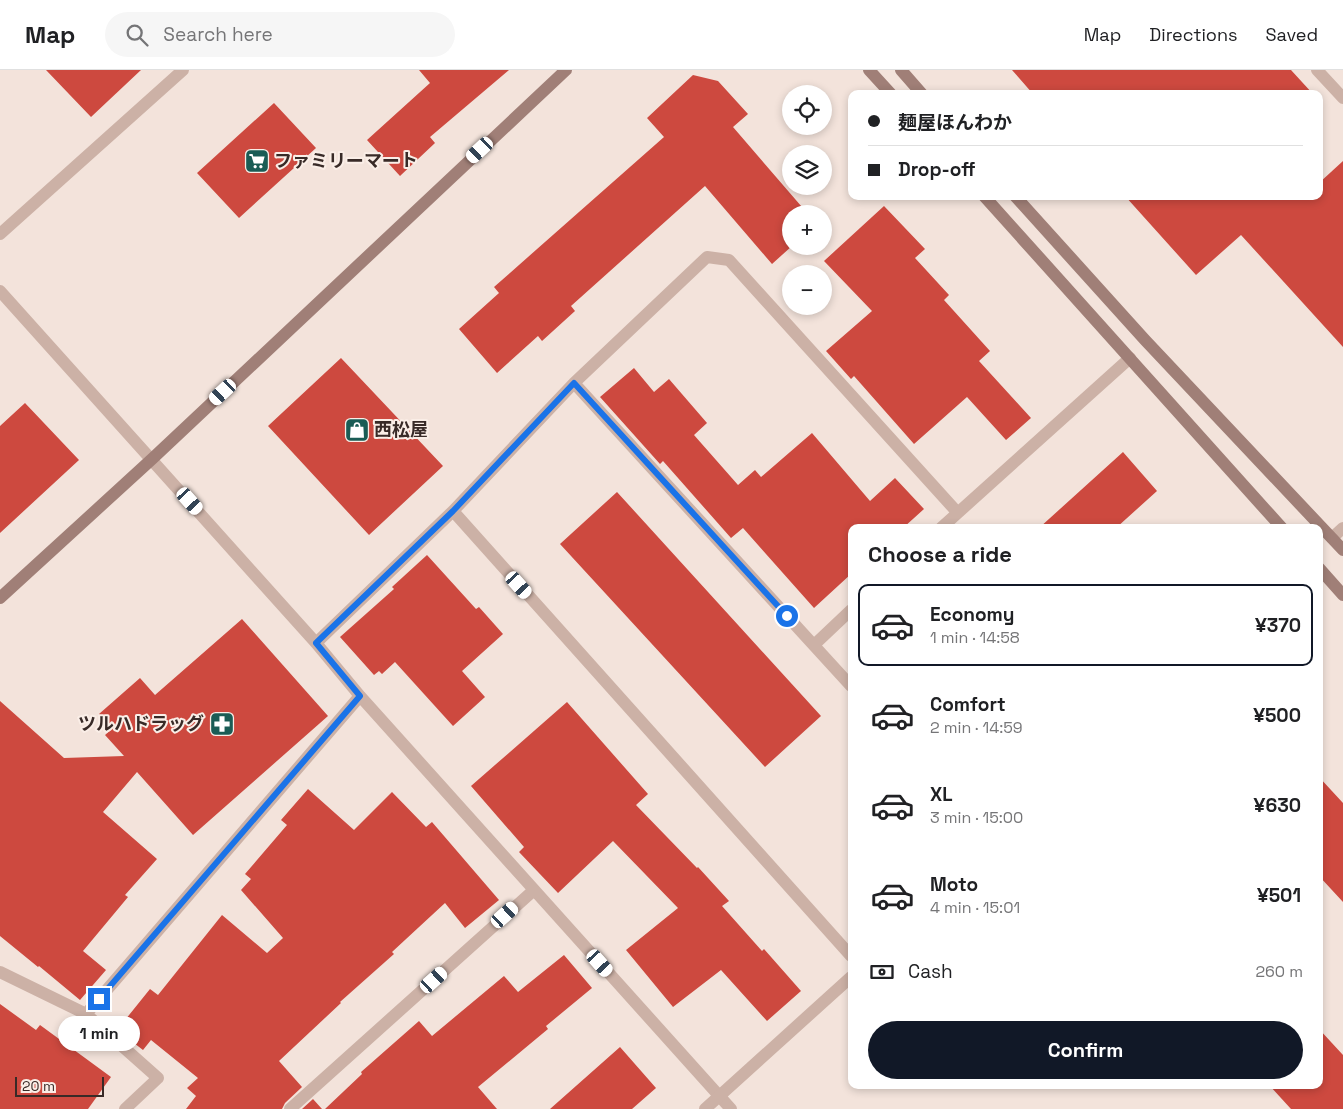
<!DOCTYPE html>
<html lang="en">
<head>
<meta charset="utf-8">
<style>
  :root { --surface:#fff; --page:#f6f6f6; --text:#202124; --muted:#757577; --line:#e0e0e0; --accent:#111827 }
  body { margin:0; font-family:"Space Grotesk","Noto Sans JP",sans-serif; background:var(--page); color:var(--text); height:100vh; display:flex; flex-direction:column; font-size:19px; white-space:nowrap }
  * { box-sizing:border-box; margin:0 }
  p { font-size:16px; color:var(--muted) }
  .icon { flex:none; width:28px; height:28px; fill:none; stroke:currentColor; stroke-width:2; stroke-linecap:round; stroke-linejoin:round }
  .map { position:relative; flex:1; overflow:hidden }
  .panel { position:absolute; left:848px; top:454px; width:475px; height:565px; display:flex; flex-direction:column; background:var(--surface); border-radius:10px; box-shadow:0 2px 8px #0003 }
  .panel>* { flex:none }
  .banner { position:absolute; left:848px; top:20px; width:475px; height:110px; border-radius:10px; box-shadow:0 2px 8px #0003; display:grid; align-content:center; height:110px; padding:0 20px; background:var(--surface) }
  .fabs { position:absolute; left:782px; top:15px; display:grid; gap:10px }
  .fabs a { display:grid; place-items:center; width:50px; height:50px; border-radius:50%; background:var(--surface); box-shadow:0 2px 8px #0003; font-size:25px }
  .scale { position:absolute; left:15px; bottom:12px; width:89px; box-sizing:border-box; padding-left:5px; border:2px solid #382a27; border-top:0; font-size:14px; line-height:18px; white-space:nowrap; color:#382a27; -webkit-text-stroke:4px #faeee7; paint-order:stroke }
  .end { position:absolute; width:22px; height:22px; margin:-11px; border:6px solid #1a73e8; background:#fff; box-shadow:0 0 0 2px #fff }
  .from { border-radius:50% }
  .bubble { position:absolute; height:35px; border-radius:18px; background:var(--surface); box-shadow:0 2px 8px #0003; font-size:16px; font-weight:700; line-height:35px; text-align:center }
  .car { position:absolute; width:15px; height:30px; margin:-15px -8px; border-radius:6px; box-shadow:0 0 4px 1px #0007; background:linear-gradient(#fff 24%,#345 0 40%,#fff 0 76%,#345 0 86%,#fff 0) }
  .banner b { display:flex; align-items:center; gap:18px; height:48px; font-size:19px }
  .banner b+b { border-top:1px solid var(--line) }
  .banner i { width:12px; height:12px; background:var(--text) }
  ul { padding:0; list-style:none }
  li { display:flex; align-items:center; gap:15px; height:82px; margin:0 10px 8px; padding:0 10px; border:2px solid transparent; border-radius:10px }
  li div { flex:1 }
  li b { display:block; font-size:19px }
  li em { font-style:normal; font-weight:700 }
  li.selected { border-color:var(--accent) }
  li>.icon { width:45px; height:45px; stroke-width:1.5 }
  h2 { padding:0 20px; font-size:22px; line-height:60px }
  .pay { display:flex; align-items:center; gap:12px; height:55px; padding:0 20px; font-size:19px }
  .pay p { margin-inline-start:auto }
  .action { display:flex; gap:10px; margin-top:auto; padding:10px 20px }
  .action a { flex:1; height:58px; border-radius:30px; background:var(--accent); color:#fff; font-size:20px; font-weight:700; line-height:58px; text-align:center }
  header { display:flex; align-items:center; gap:30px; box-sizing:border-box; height:70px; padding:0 25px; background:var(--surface); border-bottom:1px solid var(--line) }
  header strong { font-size:24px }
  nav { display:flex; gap:28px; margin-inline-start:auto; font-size:18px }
  .search { width:350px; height:45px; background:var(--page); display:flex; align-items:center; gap:12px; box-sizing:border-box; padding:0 18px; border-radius:28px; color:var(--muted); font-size:19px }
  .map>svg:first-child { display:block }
  .building { fill:#cd493f }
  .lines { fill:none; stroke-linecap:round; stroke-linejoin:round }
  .lane { stroke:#ccb1a6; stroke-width:12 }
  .street { stroke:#ccb1a6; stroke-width:12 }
  .secondary { stroke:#a07f77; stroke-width:12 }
  .route { stroke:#1a73e8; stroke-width:6 }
  .labels { text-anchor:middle; stroke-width:4; stroke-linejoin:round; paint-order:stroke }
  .poi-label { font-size:18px; font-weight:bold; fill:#382a27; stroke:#faeee7; text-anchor:start }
</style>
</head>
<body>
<header>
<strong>Map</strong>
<div class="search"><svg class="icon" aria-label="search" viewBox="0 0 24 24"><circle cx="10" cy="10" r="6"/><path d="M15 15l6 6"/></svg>Search here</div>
<nav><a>Map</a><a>Directions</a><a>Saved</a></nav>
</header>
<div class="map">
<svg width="1343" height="1039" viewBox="0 0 1343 1039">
  <rect width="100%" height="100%" fill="#f3e3db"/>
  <!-- building -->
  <path class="building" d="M46,0H141L91,47Z
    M419,0H509L430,67L435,73L400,106L367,70L430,13Z
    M1012,0H1291L1313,24H1033Z
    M693,5L718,11L748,44L733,57L808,144H791L792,176L772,194L705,116L571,236L575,241L542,271L538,266L497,303L459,259L499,223L494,217L664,67L647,48Z
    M274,33L316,78L239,148L197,103Z
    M1343,91V277L1241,165L1196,205L1125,126H1319V113Z
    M884,136L925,179L915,188L949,225L944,230L990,281L979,291L1031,348L1006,370L967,327L914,374L854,306L851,309L826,281L872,241L824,191Z
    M341,288L443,396L369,465L268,356Z
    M634,298L654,322L669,309L707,353L694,365L738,415L755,400L761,407L812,363L870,431L895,408L924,439L903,458H851V504L814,538L743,458L731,468L663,391L660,394L600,327Z
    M25,333L79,390L0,463V356Z
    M1123,382L1157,421L1116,458H1039Z
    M617,422L821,646L765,697L560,474Z
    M427,485L476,539L479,537L503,564L462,601L485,627L453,656L395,592L382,604L379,601L374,605L340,567L394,519L392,517Z
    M242,549L328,646L193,765L137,702L103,742L157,789L125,825L128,827L83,881L106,900L80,930L39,896L38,897L0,866V631L64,688L124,686L105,665L112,659L99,644L140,608L155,625Z
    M567,632L648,724L636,735L697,798L698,797L729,831L722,836L762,881L764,879L801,921L767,951L721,900L673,937L626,880L678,838L613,771L558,823L519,782L524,777L471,716Z
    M1319,707L1343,733V832L1319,806Z
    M308,719L354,760L392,722L426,757L432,752L499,830L465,858L445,833L392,882L394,884L340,932L341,933L279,991L302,1017L285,1033L282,1039H186L196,1026L187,1018L198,1008L151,970L143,980L117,960L150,919L158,925L222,845L267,883L283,868L241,820L251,809L245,804L287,755L281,750Z
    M564,885L592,918L546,956L548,959L478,1017L497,1039H325L362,1004L361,1002L419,951L432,966L504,906L518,922Z
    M0,934L36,960L40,955L111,1007L88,1039H0Z
    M1319,959L1343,985V1039H1291L1269,1015H1319Z
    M620,977L656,1018L632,1039H550Z
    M313,1029L322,1039H302Z"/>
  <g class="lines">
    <!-- lane -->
    <path class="lane" d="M1317,0L1343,28
      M0,221L316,573L360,626L731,1039
      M574,313L851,616
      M453,441L851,886
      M941,458L1130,288
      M1332,468L1343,458
      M316,573L453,441L574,313L707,187L729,190L957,442
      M814,575L851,540
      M0,902L86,944L158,1008L125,1039
      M86,944L360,626
      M290,1039L534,820"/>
    <!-- street -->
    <path class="street" d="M0,164L183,0
      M705,1039L851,907"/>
    <!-- secondary -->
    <path class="secondary" d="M869,0L891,24
      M901,0L922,24
      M984,126L1282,458
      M1015,126L1145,270L1343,480
      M1319,498L1343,525
      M0,528L152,389L566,0"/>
  </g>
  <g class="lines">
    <!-- route -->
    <path class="route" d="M99,929L360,626L316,573L453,441L574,313L787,546"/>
  </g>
  <!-- icons -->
  <defs>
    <symbol id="supermarket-square" viewBox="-11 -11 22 22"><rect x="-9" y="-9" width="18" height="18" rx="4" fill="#1a5c55" stroke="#faeee7"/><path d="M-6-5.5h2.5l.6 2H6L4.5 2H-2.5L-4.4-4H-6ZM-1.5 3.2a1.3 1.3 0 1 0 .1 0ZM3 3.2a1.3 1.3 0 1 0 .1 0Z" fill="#fff"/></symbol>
    <symbol id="shop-square" viewBox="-11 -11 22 22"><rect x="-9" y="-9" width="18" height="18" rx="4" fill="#1a5c55" stroke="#faeee7"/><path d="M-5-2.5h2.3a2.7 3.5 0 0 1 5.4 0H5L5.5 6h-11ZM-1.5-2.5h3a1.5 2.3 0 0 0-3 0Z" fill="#fff"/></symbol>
    <symbol id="pharmacy-square" viewBox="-11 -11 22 22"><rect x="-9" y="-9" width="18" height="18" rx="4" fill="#1a5c55" stroke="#faeee7"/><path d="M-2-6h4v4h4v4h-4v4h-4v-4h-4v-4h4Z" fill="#fff"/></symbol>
  </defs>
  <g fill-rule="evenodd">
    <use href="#supermarket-square" x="243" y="77" width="28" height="28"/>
    <use href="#shop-square" x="343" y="346" width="28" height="28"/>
    <use href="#pharmacy-square" x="208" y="640" width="28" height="28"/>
  </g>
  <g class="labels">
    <!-- poi labels -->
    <g class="poi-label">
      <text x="274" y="97">ファミリーマート</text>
      <text x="374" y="366">西松屋</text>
      <text x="204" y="660" text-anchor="end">ツルハドラッグ</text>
    </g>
  </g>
</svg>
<div class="fabs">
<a><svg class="icon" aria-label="locate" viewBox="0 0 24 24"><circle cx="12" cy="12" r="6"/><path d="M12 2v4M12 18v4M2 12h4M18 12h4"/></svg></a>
<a><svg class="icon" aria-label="layers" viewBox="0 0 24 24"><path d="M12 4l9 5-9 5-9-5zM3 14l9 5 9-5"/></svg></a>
<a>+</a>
<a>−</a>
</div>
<div class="scale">20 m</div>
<i class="end from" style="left:787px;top:546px"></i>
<i class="end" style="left:99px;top:929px"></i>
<div class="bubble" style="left:58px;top:946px;width:82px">1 min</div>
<i class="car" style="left:480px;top:80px;rotate:227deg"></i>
<i class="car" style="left:223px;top:322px;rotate:227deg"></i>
<i class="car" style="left:190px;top:431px;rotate:138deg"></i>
<i class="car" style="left:519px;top:515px;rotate:138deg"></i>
<i class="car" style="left:505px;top:845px;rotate:48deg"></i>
<i class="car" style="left:600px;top:893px;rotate:138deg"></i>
<i class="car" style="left:434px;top:910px;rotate:48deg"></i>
<div class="banner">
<b><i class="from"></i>麺屋ほんわか</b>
<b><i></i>Drop-off</b>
</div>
<section class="panel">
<h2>Choose a ride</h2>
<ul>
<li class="selected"><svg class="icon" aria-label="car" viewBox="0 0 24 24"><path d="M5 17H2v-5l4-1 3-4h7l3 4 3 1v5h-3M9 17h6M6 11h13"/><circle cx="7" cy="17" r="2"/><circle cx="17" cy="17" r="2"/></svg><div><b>Economy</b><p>1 min · 14:58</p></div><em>¥370</em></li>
<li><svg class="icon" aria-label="car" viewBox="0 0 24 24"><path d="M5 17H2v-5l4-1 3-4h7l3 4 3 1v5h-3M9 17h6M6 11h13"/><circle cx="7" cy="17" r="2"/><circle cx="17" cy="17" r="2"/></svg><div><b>Comfort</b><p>2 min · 14:59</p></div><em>¥500</em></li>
<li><svg class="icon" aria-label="car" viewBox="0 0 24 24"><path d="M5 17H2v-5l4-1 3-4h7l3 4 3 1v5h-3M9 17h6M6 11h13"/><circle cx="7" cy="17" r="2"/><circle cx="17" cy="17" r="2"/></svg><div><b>XL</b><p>3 min · 15:00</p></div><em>¥630</em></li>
<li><svg class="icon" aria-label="car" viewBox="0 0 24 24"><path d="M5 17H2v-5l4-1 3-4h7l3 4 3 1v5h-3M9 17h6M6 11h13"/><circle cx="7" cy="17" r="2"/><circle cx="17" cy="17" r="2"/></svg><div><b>Moto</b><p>4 min · 15:01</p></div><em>¥501</em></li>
</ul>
<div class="pay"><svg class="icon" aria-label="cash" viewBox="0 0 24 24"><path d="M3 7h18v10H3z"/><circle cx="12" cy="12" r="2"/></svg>Cash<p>260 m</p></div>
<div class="action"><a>Confirm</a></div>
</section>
</div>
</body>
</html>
